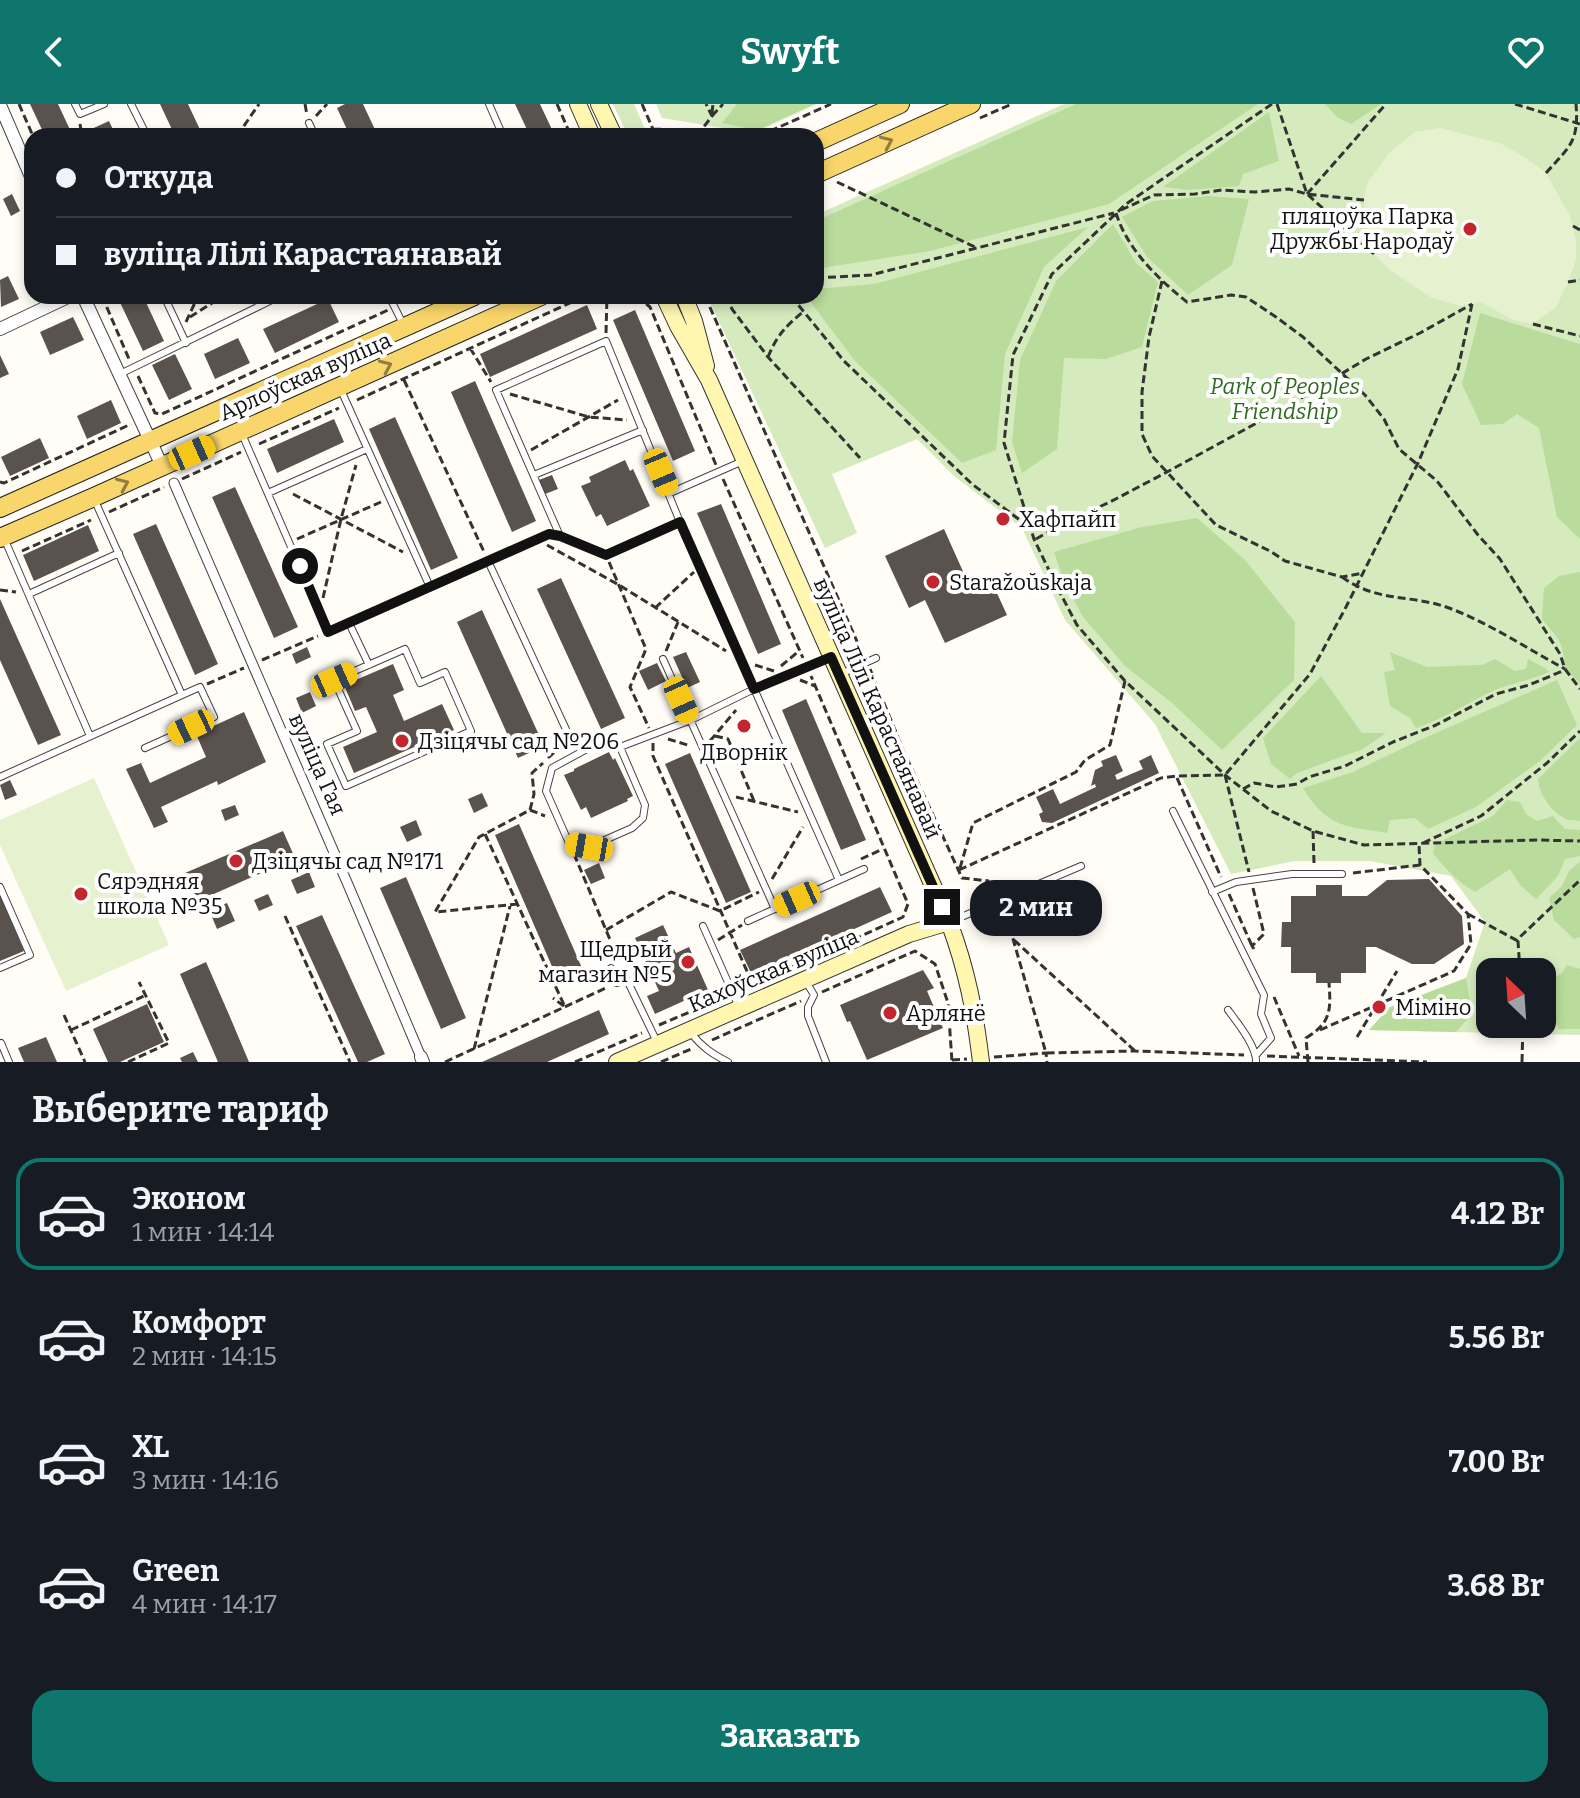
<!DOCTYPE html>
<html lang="ru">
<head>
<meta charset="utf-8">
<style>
  :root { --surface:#171b24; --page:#20242c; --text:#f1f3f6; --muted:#9ea1a6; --line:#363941; --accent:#0f766e }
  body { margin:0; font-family:Bitter,serif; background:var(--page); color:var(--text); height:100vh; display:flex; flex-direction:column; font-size:30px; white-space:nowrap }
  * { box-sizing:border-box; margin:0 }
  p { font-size:26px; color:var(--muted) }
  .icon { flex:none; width:44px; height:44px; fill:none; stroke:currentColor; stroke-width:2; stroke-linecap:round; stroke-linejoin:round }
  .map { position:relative; height:958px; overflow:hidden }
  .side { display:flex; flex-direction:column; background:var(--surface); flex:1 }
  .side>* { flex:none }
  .top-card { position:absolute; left:24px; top:24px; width:800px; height:176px; border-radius:24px; box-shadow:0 4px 12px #0003; display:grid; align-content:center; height:176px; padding:0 32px; background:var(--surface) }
  .needle { width:52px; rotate:335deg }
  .tools { position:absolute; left:1476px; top:854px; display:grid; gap:16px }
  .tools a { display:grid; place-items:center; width:80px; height:80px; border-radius:16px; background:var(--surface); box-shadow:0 4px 12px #0003; font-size:40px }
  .end { position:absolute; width:36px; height:36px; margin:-18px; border:10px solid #111; background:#fff; box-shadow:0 0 0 4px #fff }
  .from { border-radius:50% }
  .bubble { position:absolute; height:56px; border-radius:24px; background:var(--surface); box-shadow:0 4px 12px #0003; font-size:26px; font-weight:700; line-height:56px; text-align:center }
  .car { position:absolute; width:24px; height:48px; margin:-24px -12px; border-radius:10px; box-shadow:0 0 6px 2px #0007; background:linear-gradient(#f5c518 24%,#345 0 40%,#f5c518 0 76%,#345 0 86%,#f5c518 0) }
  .top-card b { display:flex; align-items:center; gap:28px; height:76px; font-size:30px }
  .top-card b+b { border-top:2px solid var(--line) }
  .top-card i { width:20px; height:20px; background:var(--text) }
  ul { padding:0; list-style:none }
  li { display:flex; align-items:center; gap:24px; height:112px; margin:0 16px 12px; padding:0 16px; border:4px solid transparent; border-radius:24px }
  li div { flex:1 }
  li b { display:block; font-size:30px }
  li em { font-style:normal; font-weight:700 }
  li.selected { border-color:var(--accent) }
  li>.icon { width:72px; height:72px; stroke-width:1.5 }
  h2 { padding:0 32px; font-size:36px; line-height:96px }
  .action { display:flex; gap:16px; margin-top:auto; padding:16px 32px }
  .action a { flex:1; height:92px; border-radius:24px; background:var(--accent); color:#fff; font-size:32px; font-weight:700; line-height:92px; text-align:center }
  header { display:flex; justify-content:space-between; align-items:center; height:104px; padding:0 32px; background:var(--accent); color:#fff; font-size:36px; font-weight:700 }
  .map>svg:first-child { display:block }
  .green { fill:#d5ebbd; fill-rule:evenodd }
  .forest { fill:#b9dc9c }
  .pitch { fill:#e6f2cf }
  .building { fill:#5a524d }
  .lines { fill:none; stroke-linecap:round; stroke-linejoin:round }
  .service-casing { stroke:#444; stroke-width:8 }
  .pedestrian-casing { stroke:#444; stroke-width:11 }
  .minor-casing { stroke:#444; stroke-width:14 }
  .secondary-casing { stroke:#333; stroke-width:18 }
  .primary-casing { stroke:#222; stroke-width:20 }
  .path { stroke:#333; stroke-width:3; stroke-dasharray:8 4; stroke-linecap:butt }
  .service { stroke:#fff; stroke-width:6 }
  .pedestrian { stroke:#fff; stroke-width:9 }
  .minor { stroke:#fff; stroke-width:12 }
  .secondary { stroke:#fff6b0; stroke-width:16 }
  .primary { stroke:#f9d66b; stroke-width:18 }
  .oneway { stroke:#917d42 }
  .route { stroke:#111; stroke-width:10 }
  .poi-dot { fill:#c4262e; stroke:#fff; stroke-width:3 }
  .labels { text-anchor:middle; stroke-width:8; stroke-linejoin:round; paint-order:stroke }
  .poi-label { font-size:22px; fill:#111; stroke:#fff; text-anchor:start }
  .street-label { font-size:22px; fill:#111; stroke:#fff }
  .park-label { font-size:22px; font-style:italic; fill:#2f6b1f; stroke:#fff }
</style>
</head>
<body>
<header><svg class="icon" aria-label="back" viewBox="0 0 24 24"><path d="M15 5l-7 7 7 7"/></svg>Swyft<svg class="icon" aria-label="heart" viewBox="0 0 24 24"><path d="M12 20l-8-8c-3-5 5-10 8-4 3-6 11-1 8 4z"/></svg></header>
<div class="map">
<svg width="1580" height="958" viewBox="0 0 1580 958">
  <rect width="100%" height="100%" fill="#fffdf5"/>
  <!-- green -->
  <path class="green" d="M613,0H634L648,32H628Z
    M656,0H817L754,29L662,14Z
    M1064,0H1580V931L1369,926L1390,903L1466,874L1485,818L1451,772L1370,757H1295L1231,770L1155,620L1065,516L1022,424L954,372L917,335L832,370L857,429L825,444L707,192H816V111ZM1490,868H1542V920H1490Z"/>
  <!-- forest -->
  <path class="forest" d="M737,0H815L757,26L722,19Z
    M1076,0H1258L1109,100L930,147L816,165V117Z
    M1325,0H1381L1351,20L1337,13Z
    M1269,8L1279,57L1243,70L1239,82L1188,86L1163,83Z
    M1208,92L1249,95L1232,161L1188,191L1147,153L1122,113L1153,97Z
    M1113,120L1136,159L1158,178L1142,243L1106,255L1064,254L1057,345L1022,369L1012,338L1020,256L1056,177Z
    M1088,123L1044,163L1005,250L996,346L962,359L855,257L806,192H816V185L874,180Z
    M1480,209L1580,240V435L1557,413L1539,324L1517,310L1503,320L1481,321L1462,280Z
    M1197,414L1245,456L1295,518L1294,576L1222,646L1172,599L1125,562L1083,513L1065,480L1054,448L1142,423Z
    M1580,468V580L1564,562C1565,539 1556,532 1542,515L1544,484L1559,472Z
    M1390,548L1427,563L1482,561L1495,555L1515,567L1526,565L1528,555L1545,564L1549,568C1531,576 1513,579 1495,586C1468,598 1444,615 1416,624L1410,614L1390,602L1384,568L1395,566Z
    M1321,572L1362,629H1386L1363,645L1297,669L1290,675L1271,660L1263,634Z
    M1557,576L1577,621L1540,657L1476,703L1428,725L1415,714L1390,716L1387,729C1346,722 1327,724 1303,684L1353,668L1420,636Z
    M1580,634V717C1575,716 1570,717 1566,715C1551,708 1539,690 1538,675Z
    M1507,696L1520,698L1526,710L1537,717L1553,712L1565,725L1580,726V752L1565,755L1558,772L1536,795L1520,781L1510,765L1475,788C1458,778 1445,765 1433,749L1435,740L1493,712Z
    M1580,758V833L1574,835L1554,816L1549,794L1562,782L1569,767Z
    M1567,861L1580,865V925H1559L1546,898V877L1561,870Z
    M1466,874L1472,910L1456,928L1369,926L1390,903Z"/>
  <!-- pitch -->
  <path class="pitch" d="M1440,24L1502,40L1526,54L1546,69L1570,112L1576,136V156L1568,178L1556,203L1533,220L1513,216L1481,198L1460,202L1432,194L1390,166L1374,150L1367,129L1364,96L1367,79L1390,48L1415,28Z
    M94,674L169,841L66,887L0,741V716Z"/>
  <!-- building -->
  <path class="building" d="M30,0H58L72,30L67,32H45Z
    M160,0H188L203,32H175Z
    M345,0H363L378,32H350L337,4Z
    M515,0H540L555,32H530Z
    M109,17L116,32H87L85,28Z
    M12,90L20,107L11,112L3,95Z
    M8,172L19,195L1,203L0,176Z
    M117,192H143L164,237L143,247Z
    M328,195L339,218L275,249L263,225Z
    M587,201L597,225L490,273L480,250Z
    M635,206L695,347L673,357L613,216Z
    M73,213L84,236L50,251L40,228Z
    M238,234L250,259L215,275L204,250Z
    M175,250L192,285L169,296L152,261Z
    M0,251L9,270L0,274Z
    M475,277L536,417L512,428L451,288Z
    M111,296L121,319L87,335L77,312Z
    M395,313L458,454L431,466L369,325Z
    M334,315L344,338L277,369L267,345Z
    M40,334L49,354L10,372L1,353Z
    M625,356L630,367L633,365L650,402L607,422L601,410L596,413L581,382L591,378L589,373Z
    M552,371L558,385L545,390L539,376Z
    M235,383L298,523L274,534L212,393Z
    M721,400L781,540L758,550L697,409Z
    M156,420L218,560L195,571L133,430Z
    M88,421L99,447L34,477L23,451Z
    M944,425L970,483L990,474L1007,511L945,539L925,496L909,504L885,452Z
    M561,474L625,614L601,625L537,485Z
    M0,495L61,631L38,641L0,556Z
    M482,506L544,642L518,654L457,518Z
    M307,543L311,553L296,560L292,550Z
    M686,548L700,578L687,584L673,553Z
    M657,559L666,577L648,586L639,567Z
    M393,560L404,586L393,591L404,617L442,600L454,626L354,669L343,643L377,628L366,603L355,607L344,581Z
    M310,588L316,602L302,609L296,594Z
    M806,595L866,736L841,746L782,606Z
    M244,608L266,658L218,681L217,677L161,703L168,718L154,724L126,665L141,659L150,679L206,653L196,630Z
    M609,648L613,656L615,654L633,692L627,695L628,697L591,714L586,703L581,706L564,671L574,667V665Z
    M690,649L751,788L726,799L665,660Z
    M1116,651L1123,667L1115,671L1117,676L1143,665L1139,657L1151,651L1159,669L1052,719L1042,718L1039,710L1043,708L1036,693L1053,685L1060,700L1096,683L1095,680L1091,682L1095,666L1103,662L1101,657Z
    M10,676L17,691L5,696L0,681Z
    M482,689L488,702L474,709L468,695Z
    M235,701L239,711L225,717L221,706Z
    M416,716L422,731L407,738L400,723Z
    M519,720L582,864L557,874L495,731Z
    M283,727L295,754L198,797L185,769Z
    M599,759L605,774L591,780L584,766Z
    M309,768L315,783L297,790L291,776Z
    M406,773L466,914L441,925L380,784Z
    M1429,775L1462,812L1464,840L1434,860H1412L1376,843H1366V869H1341V879H1316V869H1291V843H1281L1282,818H1291V792H1316V781H1342V792H1367L1387,776Z
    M880,783L892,808L752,871L740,846Z
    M268,790L273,801L259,807L254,796Z
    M0,791L24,847L0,857Z
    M227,799L235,817L217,825L209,806Z
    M322,811L385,950L367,958H358L296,822Z
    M663,821L676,849L689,843L708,886L655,910L647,892L659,887L635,834Z
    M206,858L230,913L249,958H218L180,870Z
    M923,866L934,884L927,887L943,924L867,956L850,917L847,918L840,901Z
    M147,900L164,938L120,958H108L93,925Z
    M599,906L609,930L547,958H482Z
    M46,933L57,958H24L18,944Z
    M193,948L198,958H182L180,954Z"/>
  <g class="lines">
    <defs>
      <path id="service" d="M75,0L80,10L104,0
        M131,0L147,32
        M489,0L503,32
        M309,19L315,32
        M164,192L186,239
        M389,192L403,220
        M120,270L278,193L277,192
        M242,330L328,528L430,483L340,284
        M534,371L643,326
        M268,389L367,345
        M670,389L743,357
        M680,418L839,776
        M4,434L90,632
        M488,457L549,430L560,432L606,451L680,418L606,237L496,286L560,432
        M430,483L488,457L570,634L596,640L620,643L691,616L754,585L829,554
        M29,490L119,449
        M349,519L369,561
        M405,545L420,579L445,568L471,627L346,682L327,640L357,627L334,576Z
        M663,555L775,805
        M843,569L876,554
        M596,640L552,664L546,687L569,739L589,743L632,724L643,714L645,701L620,643
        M145,644L214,613L200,583L182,591
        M0,673L182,591L95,397
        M1173,707L1264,891L1261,910L1271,934L1256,951
        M0,783L30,851L0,864
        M1212,788L1236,778L1292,770H1342
        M748,817L864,765
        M952,817L1081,762
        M703,822L739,903
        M611,864L617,879L627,876L658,940
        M805,876L814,891L808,903V912L826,958
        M1228,906C1237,918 1257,943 1256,958
        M691,929C702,943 712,950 728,958
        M1,939L9,958"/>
      <path id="pedestrian" d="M174,379L349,783L421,953"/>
      <path id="minor" d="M0,1L32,75
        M83,192L162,362
        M0,225L70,192
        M421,953L423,958"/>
      <path id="secondary" d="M578,0L592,32
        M599,0L614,32
        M664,192L678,222L709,276L949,818C967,866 975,908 981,958
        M684,192L694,217L706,262
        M617,958L909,830L949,818"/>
      <path id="primary" d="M816,38L900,0
        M816,70L971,0
        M0,404L474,192
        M0,434L94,393L541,192"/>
    </defs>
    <!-- service casing -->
    <use href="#service" class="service-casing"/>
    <!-- pedestrian casing -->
    <use href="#pedestrian" class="pedestrian-casing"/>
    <!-- minor casing -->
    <use href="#minor" class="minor-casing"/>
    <!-- secondary casing -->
    <use href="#secondary" class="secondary-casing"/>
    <!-- primary casing -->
    <use href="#primary" class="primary-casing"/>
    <!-- path -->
    <path class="path" d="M19,0L33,32
      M305,0L307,11
      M557,0L571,32
      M642,0L656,32
      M1272,0L1126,100L1052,170L1013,251L1004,339L1034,435L1057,483L1077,521L1125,577L1225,671L1271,707L1313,727L1364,741L1536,736L1580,737
      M1277,0L1307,90L1374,150
      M1515,0L1580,20
      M712,9L713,0
      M316,12L327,0
      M712,12L723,0
      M980,14L1012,0
      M80,20L82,32
      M653,25L700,27L739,32
      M237,32L259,0
      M697,32L712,12L706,0
      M759,32L831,0
      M1546,69C1570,42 1579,38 1576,0
      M837,78L975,143
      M26,87L32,99
      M1307,90L1386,0
      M1121,106L1154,91L1195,90L1222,86L1255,88L1289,85L1307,90L1364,96
      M1116,109C1127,145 1158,175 1187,198L1231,191L1246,193L1276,213L1303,233L1365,291L1384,315L1399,345L1437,377L1478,431L1500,455L1560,550L1565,565L1580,585
      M1573,122L1580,126
      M816,174L871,171L1114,109
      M1162,177L1149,233L1142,288V330L1152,352L1216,421L1270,447L1285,457L1342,473L1363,469
      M1568,178L1580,176
      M102,192L129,255
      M637,192L650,203L716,361
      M705,192L863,551
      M726,192L732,205L768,253L860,354
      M791,192L844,257L972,380L1029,423
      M402,199L417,192
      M190,213L223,192
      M186,218L198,192
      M1533,220L1580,232
      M606,229L607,192
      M470,244L491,278
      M768,253C777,231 786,222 804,207
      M138,272L155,309L162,310L388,206
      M404,276L485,450
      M510,290L589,313L627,316
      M357,296L585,192
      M259,340L339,304
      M531,346L618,296
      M182,375L241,348
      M723,375L803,554
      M0,378L4,379L131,320
      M293,390L403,448
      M109,408L164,383
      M297,435L381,398
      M1036,435L1064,419L1110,398L1167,368L1286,303L1366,255L1420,229L1472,200
      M547,441L619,481L726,547
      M22,447L91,416
      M609,458L646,545L630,583L649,624
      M1342,473C1378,499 1411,490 1449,504C1489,519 1528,545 1565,565
      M0,486L16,488
      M323,494L341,415L356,361
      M655,504L694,468
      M666,547L678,518
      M262,556L318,532
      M755,561L774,567
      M781,562L799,547
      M870,565L904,648L962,774L989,777
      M800,576L815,582
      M207,580L244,564
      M715,632L728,635L754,697
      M668,635L691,642
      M710,637L736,606
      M653,639V652L753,881
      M548,654L563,640
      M1225,671L1249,768
      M1177,674L1221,773
      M1243,685L1254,679L1276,683L1297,680L1309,673L1345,662L1393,638L1436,621L1496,590L1529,581L1565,566
      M736,693L798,708
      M530,706L534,690L532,669L543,659
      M1313,727L1314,759
      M485,730L565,903L553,894
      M1423,739L1481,712L1547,659L1580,627
      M574,750L619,857
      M861,755L883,745
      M960,764L973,719L1076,668L1085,656L1110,641L1125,577
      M959,766L1161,674L1176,672L1225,671L1310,570L1346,503L1418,359L1458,265L1472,200
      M1353,769L1420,761
      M772,775L803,723
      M1253,784L1264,830L1252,842L1254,845
      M1229,790L1252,842
      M518,800L435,808L479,733L530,706L545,712
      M1468,810L1518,837
      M285,812L350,958
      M1004,812L1013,835L1046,949L1135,947L1244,951
      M606,826L671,788L720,807L759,788
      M718,836L742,821
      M1014,836L1135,947
      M788,865L903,813L908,800L811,572
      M1520,868L1518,837L1521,832L1580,776
      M822,888L915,847L935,860L948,899L952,958
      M1274,893L1299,952
      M64,911L85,958
      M659,921L711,899
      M71,926L146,891
      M1320,926L1454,867L1471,840L1468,810L1420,761L1419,741
      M1357,933L1397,867
      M712,936L801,897
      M474,945L510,802
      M1267,952L1427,958
      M994,953L1046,949L1047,958
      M952,956L967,955
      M128,958L169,939L139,878
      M445,958L608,883
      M575,958L642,929
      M661,958L691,945
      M1308,958L1306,934C1331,919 1331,906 1329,879
      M1522,958L1523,920"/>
    <!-- service -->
    <use href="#service" class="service"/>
    <!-- pedestrian -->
    <use href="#pedestrian" class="pedestrian"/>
    <!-- minor -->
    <use href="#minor" class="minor"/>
    <!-- secondary -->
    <use href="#secondary" class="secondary"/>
    <!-- primary -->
    <use href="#primary" class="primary"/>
  </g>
  <!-- one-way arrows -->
  <defs><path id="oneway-chevron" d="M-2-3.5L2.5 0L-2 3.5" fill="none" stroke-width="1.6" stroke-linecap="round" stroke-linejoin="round" transform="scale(2)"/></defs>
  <g class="oneway">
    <use href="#oneway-chevron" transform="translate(887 38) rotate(-24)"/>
    <use href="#oneway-chevron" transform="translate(386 262) rotate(-24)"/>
    <use href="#oneway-chevron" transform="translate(123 380) rotate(-24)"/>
  </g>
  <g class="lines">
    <!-- route -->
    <path class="route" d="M300,462L328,528L549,430L560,432L606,451L680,418L754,585L831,553L942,803"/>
  </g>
  <!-- markers -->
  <g class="poi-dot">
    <circle cx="1470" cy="125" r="8"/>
    <circle cx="1003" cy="415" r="8"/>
    <circle cx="933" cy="478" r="8"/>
    <circle cx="744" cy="622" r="8"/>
    <circle cx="402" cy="637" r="8"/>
    <circle cx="236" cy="757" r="8"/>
    <circle cx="81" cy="790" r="8"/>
    <circle cx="688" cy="858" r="8"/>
    <circle cx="1379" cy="903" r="8"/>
    <circle cx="890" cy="909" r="8"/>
  </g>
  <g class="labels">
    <!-- poi labels -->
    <g class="poi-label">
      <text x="1454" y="120" text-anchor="end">пляцоўка Парка<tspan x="1454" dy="25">Дружбы Народаў</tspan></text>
      <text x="1019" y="423">Хафпайп</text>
      <text x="949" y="486">Staražoŭskaja</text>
      <text x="418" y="645">Дзіцячы сад №206</text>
      <text x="744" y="656" text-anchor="middle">Дворнік</text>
      <text x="252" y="765">Дзіцячы сад №171</text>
      <text x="97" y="785">Сярэдняя<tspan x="97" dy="25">школа №35</tspan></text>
      <text x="672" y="853" text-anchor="end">Щедрый<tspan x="672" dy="25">магазин №5</tspan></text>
      <text x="1395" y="911">Міміно</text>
      <text x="906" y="917">Арлянё</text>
    </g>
    <!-- street labels -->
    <g class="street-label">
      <text transform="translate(305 272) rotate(-24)" y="8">Арлоўская вуліца</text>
      <text transform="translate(878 604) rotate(66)" y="8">вуліца Лілі Карастаянавай</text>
      <text transform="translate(318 660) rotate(66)" y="8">вуліца Гая</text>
      <text transform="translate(773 866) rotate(-23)" y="8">Кахоўская вуліца</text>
    </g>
    <!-- park labels -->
    <g class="park-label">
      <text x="1285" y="290">Park of Peoples<tspan x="1285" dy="25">Friendship</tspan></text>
    </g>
  </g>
</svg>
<div class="tools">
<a><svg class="needle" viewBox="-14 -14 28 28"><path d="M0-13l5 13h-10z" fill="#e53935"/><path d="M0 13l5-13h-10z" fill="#9ea1a6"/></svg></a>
</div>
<i class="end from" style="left:300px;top:462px"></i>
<i class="end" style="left:942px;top:803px"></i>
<div class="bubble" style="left:970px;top:776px;width:132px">2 мин</div>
<i class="car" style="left:192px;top:349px;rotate:66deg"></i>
<i class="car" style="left:661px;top:368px;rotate:157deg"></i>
<i class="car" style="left:334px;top:576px;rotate:66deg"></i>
<i class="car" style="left:681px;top:596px;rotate:156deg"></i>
<i class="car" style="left:191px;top:623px;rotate:245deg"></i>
<i class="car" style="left:589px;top:743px;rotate:280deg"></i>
<i class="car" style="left:797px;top:795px;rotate:246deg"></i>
<div class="top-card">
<b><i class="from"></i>Откуда</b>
<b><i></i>вуліца Лілі Карастаянавай</b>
</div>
</div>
<section class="side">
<h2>Выберите тариф</h2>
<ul>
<li class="selected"><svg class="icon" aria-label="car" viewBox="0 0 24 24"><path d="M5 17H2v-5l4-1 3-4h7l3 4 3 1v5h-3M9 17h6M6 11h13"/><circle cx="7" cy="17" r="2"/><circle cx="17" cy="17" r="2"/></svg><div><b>Эконом</b><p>1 мин · 14:14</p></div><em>4.12 Br</em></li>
<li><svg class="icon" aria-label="car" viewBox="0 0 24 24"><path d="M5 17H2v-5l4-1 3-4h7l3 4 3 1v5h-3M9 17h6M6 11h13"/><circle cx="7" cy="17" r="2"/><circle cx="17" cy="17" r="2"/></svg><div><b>Комфорт</b><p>2 мин · 14:15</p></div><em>5.56 Br</em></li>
<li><svg class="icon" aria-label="car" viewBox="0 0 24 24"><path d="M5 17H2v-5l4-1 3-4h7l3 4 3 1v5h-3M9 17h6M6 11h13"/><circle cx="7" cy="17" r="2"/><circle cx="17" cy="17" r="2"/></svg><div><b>XL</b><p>3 мин · 14:16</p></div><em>7.00 Br</em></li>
<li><svg class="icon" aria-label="car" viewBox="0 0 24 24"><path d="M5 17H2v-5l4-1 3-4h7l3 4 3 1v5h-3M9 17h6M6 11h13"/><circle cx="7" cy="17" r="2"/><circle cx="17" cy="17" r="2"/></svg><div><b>Green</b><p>4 мин · 14:17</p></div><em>3.68 Br</em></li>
</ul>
<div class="action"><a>Заказать</a></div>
</section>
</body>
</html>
